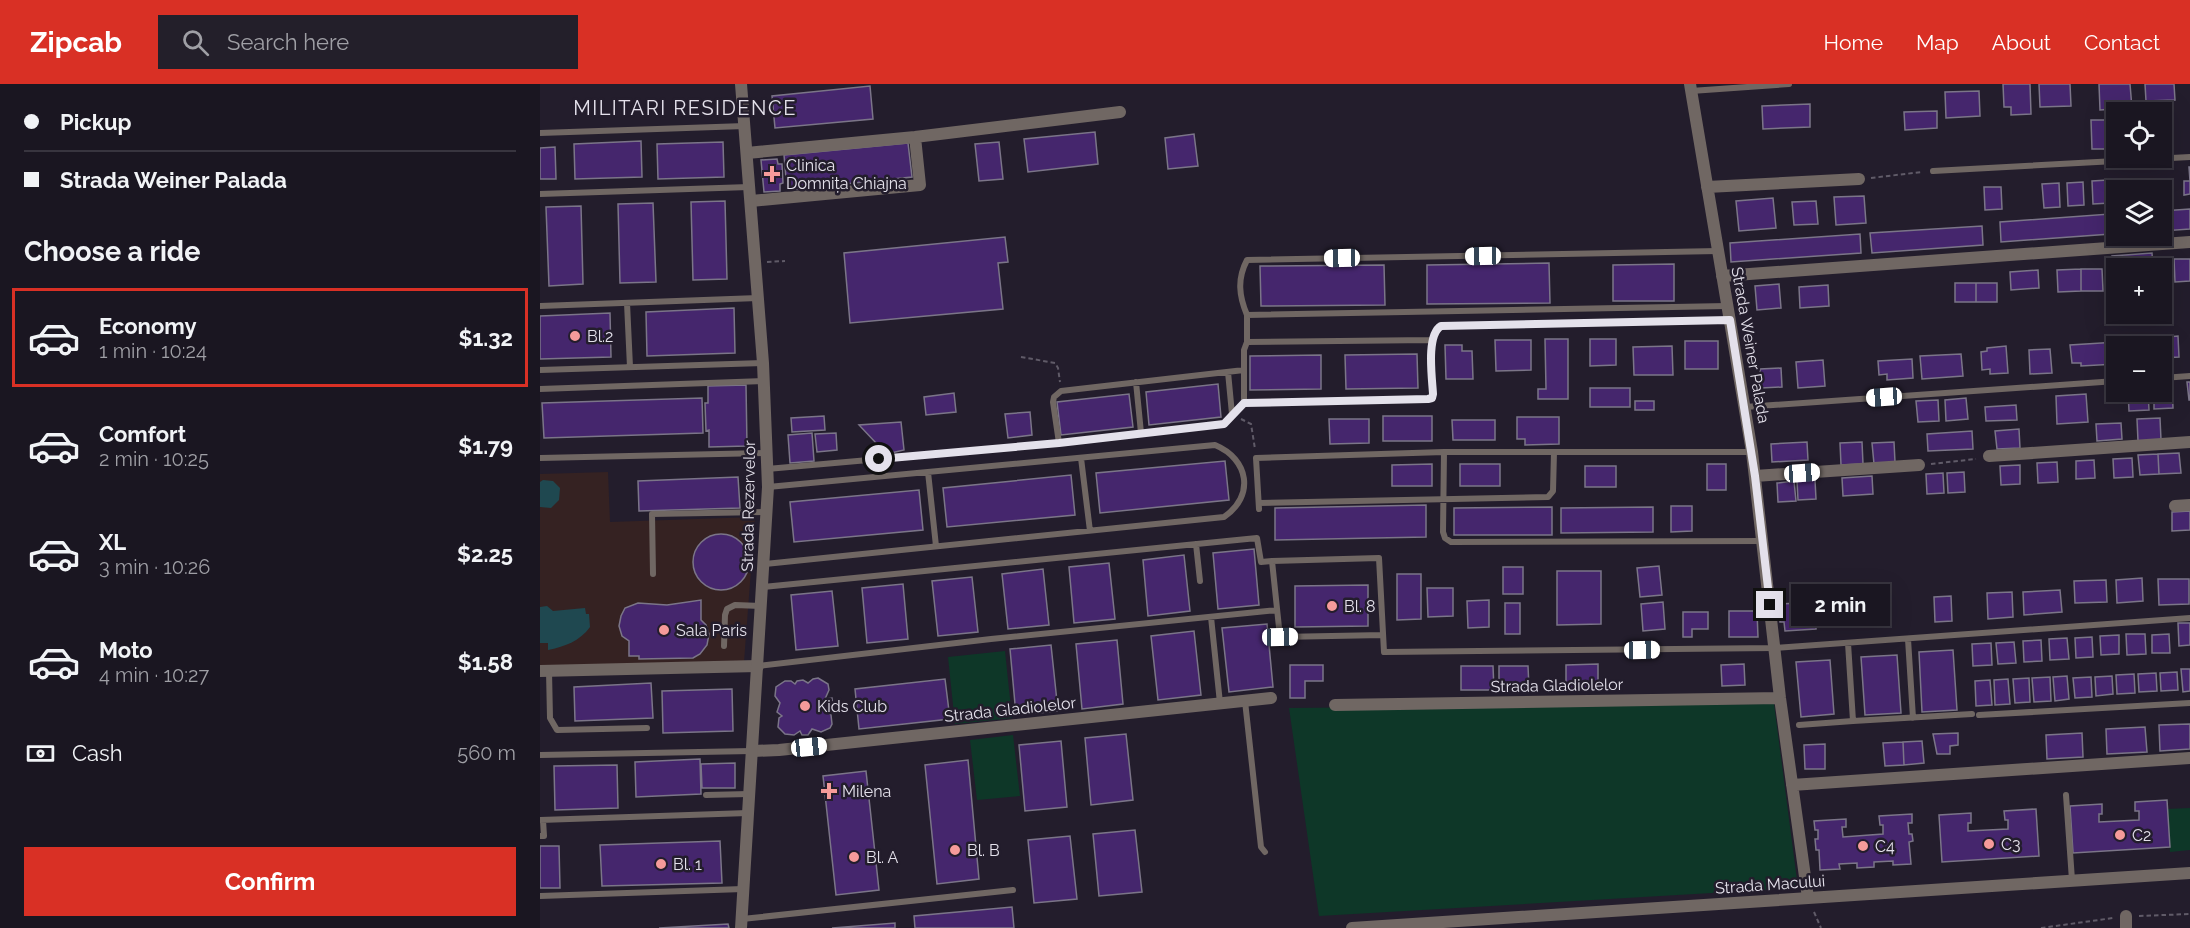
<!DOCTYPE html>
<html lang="en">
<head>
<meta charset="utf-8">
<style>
  :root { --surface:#1a1621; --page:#231f2a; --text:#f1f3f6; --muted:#9f9fa5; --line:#38353f; --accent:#d93025 }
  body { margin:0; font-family:Raleway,sans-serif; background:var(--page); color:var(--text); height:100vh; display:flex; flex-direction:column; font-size:22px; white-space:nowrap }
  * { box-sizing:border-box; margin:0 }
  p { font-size:20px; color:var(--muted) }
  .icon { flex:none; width:33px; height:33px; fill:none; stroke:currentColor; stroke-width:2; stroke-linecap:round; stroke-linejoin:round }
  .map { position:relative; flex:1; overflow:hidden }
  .drawer { display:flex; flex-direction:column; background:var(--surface); width:540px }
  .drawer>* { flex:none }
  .banner { display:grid; align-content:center; height:132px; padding:0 24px; background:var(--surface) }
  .controls { position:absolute; left:1566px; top:18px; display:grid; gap:12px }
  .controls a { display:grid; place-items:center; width:66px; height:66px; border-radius:0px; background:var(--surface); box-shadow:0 6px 24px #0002,0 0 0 2px var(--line); font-size:30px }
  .end { position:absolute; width:27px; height:27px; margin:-14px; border:8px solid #e4e1eb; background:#111; box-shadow:0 0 0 3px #111 }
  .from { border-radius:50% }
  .bubble { position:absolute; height:42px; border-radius:0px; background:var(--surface); box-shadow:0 6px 24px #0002,0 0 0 2px var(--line); font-size:20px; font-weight:700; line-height:42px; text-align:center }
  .car { position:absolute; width:18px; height:36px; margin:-18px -9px; border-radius:8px; box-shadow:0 0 4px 2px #0007; background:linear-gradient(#fff 24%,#345 0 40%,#fff 0 76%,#345 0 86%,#fff 0) }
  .banner b { display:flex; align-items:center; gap:21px; height:57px; font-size:22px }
  .banner b+b { border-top:2px solid var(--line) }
  .banner i { width:15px; height:15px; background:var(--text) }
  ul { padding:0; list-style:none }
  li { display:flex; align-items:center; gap:18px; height:99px; margin:0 12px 9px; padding:0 12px; border:3px solid transparent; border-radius:0px }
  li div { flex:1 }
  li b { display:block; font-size:22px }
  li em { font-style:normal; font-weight:700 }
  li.on { border-color:var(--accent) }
  li>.icon { width:54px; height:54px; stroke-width:1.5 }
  h2 { padding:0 24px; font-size:27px; line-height:72px }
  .pay { display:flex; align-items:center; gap:15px; height:66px; padding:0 24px; font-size:22px }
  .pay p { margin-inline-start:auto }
  .action { display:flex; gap:12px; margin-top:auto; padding:12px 24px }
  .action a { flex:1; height:69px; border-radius:0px; background:var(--accent); color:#fff; font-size:24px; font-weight:700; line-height:69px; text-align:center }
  header { display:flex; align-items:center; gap:36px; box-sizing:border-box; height:84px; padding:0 30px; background:var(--accent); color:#fff }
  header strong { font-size:28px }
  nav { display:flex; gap:33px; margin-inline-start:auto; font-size:21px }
  .search { width:420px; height:54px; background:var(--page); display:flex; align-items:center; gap:15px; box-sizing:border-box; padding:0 21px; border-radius:0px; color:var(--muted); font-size:22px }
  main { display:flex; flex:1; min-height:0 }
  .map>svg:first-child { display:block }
  .commercial { fill:#352222 }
  .green { fill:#0e3728 }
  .water { fill:#1f4850 }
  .building { fill:#45266d; stroke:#7b7588; stroke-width:1.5 }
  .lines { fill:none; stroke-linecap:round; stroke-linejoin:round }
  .path { stroke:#605b68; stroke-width:2; stroke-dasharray:4.5 3; stroke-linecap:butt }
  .service { stroke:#706763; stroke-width:6 }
  .minor { stroke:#706763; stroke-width:12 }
  .tertiary { stroke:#706763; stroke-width:12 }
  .route { stroke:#e4e1eb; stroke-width:8 }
  .poi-dot { fill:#f59b9a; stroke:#231d2c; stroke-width:2 }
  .labels { text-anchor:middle; stroke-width:5; stroke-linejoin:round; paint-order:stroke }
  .poi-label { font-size:16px; fill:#e4e1eb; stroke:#231d2c; text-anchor:start }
  .street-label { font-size:16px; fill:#e4e1eb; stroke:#231d2c }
  .quarter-label { font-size:20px; letter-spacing:1.5px; fill:#e4e1eb; stroke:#231d2c }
</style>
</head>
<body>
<header>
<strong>Zipcab</strong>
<div class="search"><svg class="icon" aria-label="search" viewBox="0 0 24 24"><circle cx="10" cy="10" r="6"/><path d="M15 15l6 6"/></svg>Search here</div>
<nav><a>Home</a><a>Map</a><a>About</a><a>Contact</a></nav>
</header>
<main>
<section class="drawer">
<div class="banner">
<b><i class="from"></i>Pickup</b>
<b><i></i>Strada Weiner Palada</b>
</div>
<h2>Choose a ride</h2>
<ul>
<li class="on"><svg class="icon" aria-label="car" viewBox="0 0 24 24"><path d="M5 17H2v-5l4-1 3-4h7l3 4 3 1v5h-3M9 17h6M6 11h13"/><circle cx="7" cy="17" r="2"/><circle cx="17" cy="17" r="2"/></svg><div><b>Economy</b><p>1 min · 10:24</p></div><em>$1.32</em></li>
<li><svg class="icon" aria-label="car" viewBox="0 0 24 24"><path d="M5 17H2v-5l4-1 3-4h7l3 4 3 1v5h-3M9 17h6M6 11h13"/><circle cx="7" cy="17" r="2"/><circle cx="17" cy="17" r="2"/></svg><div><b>Comfort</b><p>2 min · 10:25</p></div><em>$1.79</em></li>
<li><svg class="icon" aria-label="car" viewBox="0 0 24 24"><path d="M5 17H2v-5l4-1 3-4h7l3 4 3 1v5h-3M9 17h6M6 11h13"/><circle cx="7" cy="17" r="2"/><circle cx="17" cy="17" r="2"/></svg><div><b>XL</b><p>3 min · 10:26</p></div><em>$2.25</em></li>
<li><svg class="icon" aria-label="car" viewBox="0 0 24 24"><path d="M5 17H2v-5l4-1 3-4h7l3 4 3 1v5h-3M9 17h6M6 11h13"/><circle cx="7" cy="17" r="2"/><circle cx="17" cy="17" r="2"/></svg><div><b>Moto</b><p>4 min · 10:27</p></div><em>$1.58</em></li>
</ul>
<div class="pay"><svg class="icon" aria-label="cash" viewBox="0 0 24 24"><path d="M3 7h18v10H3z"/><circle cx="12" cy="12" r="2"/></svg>Cash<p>560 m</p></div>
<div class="action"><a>Confirm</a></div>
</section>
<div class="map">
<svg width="1650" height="844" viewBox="0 0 1650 844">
  <rect width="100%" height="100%" fill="#231d2c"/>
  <!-- commercial -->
  <path class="commercial" d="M68,388L70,438L215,433L204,578L0,583V390Z"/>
  <!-- green -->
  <path class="green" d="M465,567L472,634L415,640L408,573Z
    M1234,620L1258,804L779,832L749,624Z
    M473,651L480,712L437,716L430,656Z
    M1650,724V766L1630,768L1627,725Z"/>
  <!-- water -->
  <path class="water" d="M3,396L13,397L20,404L19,416L11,424L0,423V398Z
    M7,522L13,527L45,524L46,530H49L50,543C40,557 24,563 8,566V559H0V523Z"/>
  <!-- building -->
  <path class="building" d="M1463,0H1490L1491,30L1471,31V23H1464Z
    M1499,0H1530L1531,22L1500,23Z
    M1559,0H1590L1592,24L1560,26Z
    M1605,0H1634L1635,16L1606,17Z
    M330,2L333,35L235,44L232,12Z
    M1439,7L1440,32L1406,34L1405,8Z
    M1270,20V43L1223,45L1222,22Z
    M1397,27V44L1365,46L1364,28Z
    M1551,36H1576V65H1552Z
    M555,48L558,80L488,88L484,55Z
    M654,50L658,82L628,85L625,54Z
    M101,57L102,93L35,95L34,60Z
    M183,58L184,93L118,95L117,60Z
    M459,58L463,95L439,97L435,60Z
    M368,59L372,93L247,106L244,71Z
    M15,63L16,95H0V64Z
    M237,75L238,80H242L243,99L240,100V107L224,108L221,76Z
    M1649,83H1650V110L1644,111V97H1650Z
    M1568,96L1570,119L1553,120L1552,97Z
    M1543,98L1544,121L1528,122L1527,99Z
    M1519,99L1520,123L1504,124L1502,100Z
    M1444,103H1461L1462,125L1445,126Z
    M1324,112L1326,139L1296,141L1294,113Z
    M1233,114L1236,144L1199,147L1196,117Z
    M185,117L187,195L153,196L151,118Z
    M1276,117L1278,140L1254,141L1252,118Z
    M113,119L116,198L80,199L78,120Z
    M41,122L43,200L9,202L6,123Z
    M1650,125V145L1622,147V127Z
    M1570,130L1571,150L1461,158L1460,138Z
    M1442,142L1443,161L1332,169L1330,149Z
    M1320,150L1321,169L1191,178L1190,159Z
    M465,153L468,178L458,179L463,225L310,239L304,169Z
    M1612,169L1613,184H1576V206H1574L1572,172Z
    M1634,175H1650V197L1635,198Z
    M1009,179L1010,219L887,220V181Z
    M1134,180V217H1073V181Z
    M844,181L845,221L721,222L720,182Z
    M1541,185H1562L1563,207H1541Z
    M1541,185V207L1518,208L1517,186Z
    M1498,186L1499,204L1471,206L1470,188Z
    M1415,199H1436V218H1415Z
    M1436,199H1457V218H1436Z
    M1239,200L1241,224L1217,226L1215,202Z
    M1288,201L1289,222L1260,224L1259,203Z
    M194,224L195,269L107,272L106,228Z
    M70,229L71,273L0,275V232Z
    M1638,252L1639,273L1622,274V262H1615V254Z
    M1005,255H1028V315H998V305H1006Z
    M1050,255H1076V281L1050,282Z
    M955,256H991V286L956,287Z
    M1145,257H1178V285H1145Z
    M1577,258L1576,280L1541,282V279H1532L1530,261Z
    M905,261H922V267H932L933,295H906Z
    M1132,262L1133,291H1094L1093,263Z
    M1466,262L1468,289L1450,290V285L1442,286L1441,268L1447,267V264Z
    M1510,265L1512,289L1490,290L1489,266Z
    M877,270L878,304L806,305L805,271Z
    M1421,270L1423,292L1382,295L1380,272Z
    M781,271V305L710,306V272Z
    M1372,275L1373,294L1347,296V290L1339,291L1338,277Z
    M1283,276L1285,302L1258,304L1256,278Z
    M1241,284L1242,303L1221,304L1220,285Z
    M1647,298H1650V316H1649Z
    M678,300L681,333L609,341L606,308Z
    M206,301L207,362L169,363V346L166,347L165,319H168V302Z
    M1622,301H1632L1633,324L1614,325V308H1622Z
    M1050,304H1090V323H1050Z
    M1588,308H1608L1609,326L1589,327Z
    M414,309L416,328L386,331L384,313Z
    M589,310L593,343L521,351L517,318Z
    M1546,310L1548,338L1517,340L1516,312Z
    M162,314L163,349L4,354L2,319Z
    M1426,314L1428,335L1406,337L1405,316Z
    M1398,316L1399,337L1378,338L1376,317Z
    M1095,317H1114V326H1095Z
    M1476,321L1477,336L1446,337L1445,323Z
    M490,328L492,351L468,354L465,330Z
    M284,332L285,346L252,348L251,334Z
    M843,332H892V357H843Z
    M977,333H1019V360L985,361V355H977Z
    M1620,334L1621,356L1598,357L1597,335Z
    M789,335H829V359L790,360Z
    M912,336H955V356H913Z
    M361,338L364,366L338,372L337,360L319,341Z
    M1581,339L1582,355L1557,357L1556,340Z
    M1479,345L1480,364L1457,365L1455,347Z
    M1432,347L1433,365L1388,367L1387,350Z
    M272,349L274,377L250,379L248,351Z
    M296,349L297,366L277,368L275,350Z
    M1267,358L1268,376L1232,378L1231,360Z
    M1322,358L1323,380L1301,381L1300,359Z
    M1354,358L1355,378L1334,380L1332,359Z
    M1639,369L1641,389L1619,390L1618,370Z
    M1618,370L1619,390L1600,391L1598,371Z
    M1592,374L1593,393L1574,394L1573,375Z
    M1554,376L1555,394L1536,395V377Z
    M685,377L689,416L560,429L556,389Z
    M1517,378L1518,398L1498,399L1497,379Z
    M892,380V402H852V381Z
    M920,380H960V402H920Z
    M1167,380H1186V406H1167Z
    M1480,381V400L1461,401L1460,382Z
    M1045,382H1076V403H1045Z
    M1424,388L1425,408L1408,409L1407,389Z
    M1403,389L1404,409L1387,410L1386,390Z
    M531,391L535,431L407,443L403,404Z
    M1332,392L1333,410L1303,412L1302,394Z
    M198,393L200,424L99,427L98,397Z
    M1275,396L1276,415L1258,416L1257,397Z
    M1254,397L1256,417L1238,418L1237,399Z
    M379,406L383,446L254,458L250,418Z
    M886,421V453L735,456V424Z
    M1131,422H1152V447L1131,448Z
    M1012,423V451H914V424Z
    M1113,423V448L1021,449V424Z
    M1650,427V446L1632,447V428Z
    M153 478a28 28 0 1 1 56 0a28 28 0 1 1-56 0Z
    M714,465L719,521L678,525L673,469Z
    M644,471L650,527L608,532L603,476Z
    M569,479L575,535L534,539L529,483Z
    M1119,482L1122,511L1100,513L1097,484Z
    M963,483H983V510H963Z
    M503,485L509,541L468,545L462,490Z
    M1017,487H1061V540L1017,541Z
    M857,490H881V535L857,536Z
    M432,493L438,548L398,552L392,497Z
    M1602,494L1603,517L1577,519L1576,496Z
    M1618,495H1649V520L1619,521Z
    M1566,496L1567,518L1535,519L1534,497Z
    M363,500L368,555L327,559L322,504Z
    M828,501V542L755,543V502Z
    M887,504H913V532L888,533Z
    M1520,506L1522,528L1484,531L1483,508Z
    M292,507L298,562L256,566L251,511Z
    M1472,508L1473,533L1448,535L1447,509Z
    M1411,512L1412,537L1395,538L1394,513Z
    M161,516V536L166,541L169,550L167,561L160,570L153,574L99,575V572H89V557L82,552L79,542L81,532L85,524L98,519L127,521Z
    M949,516V543L928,544L927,517Z
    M1123,518L1125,545L1103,547L1101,520Z
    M1281,518L1282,536L1276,537V545L1245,547L1244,538H1240L1239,520Z
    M965,519H980V550H965Z
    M1189,527H1217L1218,553H1189Z
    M1143,528H1168V545H1152V553H1143Z
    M1638,539H1650V561L1639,562Z
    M727,540L733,603L689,608L682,544Z
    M654,547L661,611L618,616L611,552Z
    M1586,550H1605L1606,570L1587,571Z
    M1629,550L1630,569H1612V551Z
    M1579,551V570L1561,571L1560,552Z
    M1552,553L1553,573L1536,574L1535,554Z
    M1527,554L1529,575L1510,576L1509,555Z
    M577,556L583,620L542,625L536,560Z
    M1501,556L1502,577L1484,578L1483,557Z
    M1474,558L1476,579L1458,580L1456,559Z
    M1451,559L1452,581L1433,582L1432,560Z
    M511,561L518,627L476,631L470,565Z
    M1413,566L1417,626L1382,628L1379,568Z
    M1357,571L1361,629L1325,631L1321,573Z
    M1290,576L1294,630L1261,633L1256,578Z
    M1058,580V604H1026V581Z
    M1204,580L1205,601L1182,602L1181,581Z
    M750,581H783V597H765V614H750Z
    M921,582H953L954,606H921Z
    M959,582H988L989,604H959Z
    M1641,585H1650V607L1643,608Z
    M1637,588L1638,606L1621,607L1620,589Z
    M1616,589L1617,607L1599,608L1598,590Z
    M1594,590L1595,609L1577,610L1576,591Z
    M1527,592L1529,615L1515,617L1513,593Z
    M1572,592L1573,610L1556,612L1555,593Z
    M1510,593L1511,617L1494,618L1492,594Z
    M1551,593L1552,613L1535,614L1533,594Z
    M278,594L288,600L289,606L285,615L292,614L293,626L287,627L291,631L292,640L290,644L281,648L272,645L268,651H262L260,647L254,651L245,650L238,643L239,634L242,632L237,628L240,619L235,612L236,603L245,597H251L255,600L257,597L263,596L268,599L273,595Z
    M1489,594L1490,618L1475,619L1473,595Z
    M405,595L410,635L319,645L315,605Z
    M1468,595L1470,620L1455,621L1454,596Z
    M1450,596L1452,621L1436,622L1435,597Z
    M111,599L113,634L35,637L34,603Z
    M192,605L193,647L123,649L122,607Z
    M1650,640V665L1620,667L1619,641Z
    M1605,643L1607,668L1567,670L1566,645Z
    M1418,649V661L1410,662V670H1397L1393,650Z
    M1542,649L1543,673L1507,675L1506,651Z
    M586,650L593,716L551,721L545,654Z
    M521,657L527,723L485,727L479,661Z
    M1382,657L1384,679L1364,681L1363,658Z
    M1363,658L1364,681L1345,682L1343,659Z
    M1285,660V685H1265L1264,661Z
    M160,675L161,710L96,713L95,678Z
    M428,676L439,795L397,800L385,681Z
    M195,679V704H162L161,680Z
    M77,681L78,724L15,726L14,682Z
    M326,687L339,806L296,811L283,692Z
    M1627,716L1630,763L1533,769L1530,722L1562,720V730H1559V738L1599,736V727H1595V718Z
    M1496,725L1499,772L1402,778L1399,731L1431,729V739H1428V747L1468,745V736H1465L1464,727Z
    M1372,730V739H1368L1369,750H1372L1373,757L1369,758L1371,780L1353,781V777L1334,778V783L1317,784V779L1299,780L1300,785L1280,786L1279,766H1276L1275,755H1278V746H1275L1274,737L1306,735V743H1302L1303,753L1343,750V741H1340L1339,732Z
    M595,746L602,808L559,812L553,750Z
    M530,752L537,815L494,819L488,756Z
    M180,757L182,799L62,802L60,761Z
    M0,762H19L20,804H0Z
    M472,823L474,844H375L374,832Z
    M355,839V844H292Z
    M188,840L189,844H119Z"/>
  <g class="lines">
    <!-- path -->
    <path class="path" d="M1331,94L1382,88
      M227,178L245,177
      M481,273L515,279L518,284L520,298
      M701,335L711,340L715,365
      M1391,380L1436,375
      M1274,828L1281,844
      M1599,832L1650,830
      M1501,844L1573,834"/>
    <!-- service -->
    <path class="service" d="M1151,7L1249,0
      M0,49L205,42
      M1393,87L1650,73
      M0,110L209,103
      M1178,167L707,176C697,195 699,212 707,231L1187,222
      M87,219L90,283
      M0,222L218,214
      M707,258V231
      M0,286L223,279
      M1622,294L1650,292
      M596,298L601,349
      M0,305L224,297
      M704,319V266L707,258L891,256
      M1205,323L1576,297
      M692,330L704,319L888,315L892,313L893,310C892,293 886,250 901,242L1190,236
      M519,359L513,318L514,313L521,307L704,286
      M904,368L903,448L905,454L911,458L1223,457
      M0,374L226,369
      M541,374L550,447
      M227,385L519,359L684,340L692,330L688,288
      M388,388L396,462
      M719,419L1008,413L1013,407L1014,368
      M719,425L716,374L904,368H1212
      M656,460L660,497
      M732,477L839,474L844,568L1235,564L1650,534
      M225,480L684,433C715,412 709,375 675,361L228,403
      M113,490L112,430L227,428
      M223,503L717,454L721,478L732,477L740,553L843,551
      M671,533L680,619
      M1368,555L1373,634
      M1308,559L1313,637L1432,630
      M184,562L185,531L187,525L195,521L221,522
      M218,582L451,555L737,526
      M9,587L10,634L17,646L107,644
      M705,617L721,763L725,768
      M1439,631L1650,619
      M1259,641L1313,637
      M0,671L212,667
      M166,711L209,710
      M1526,711L1532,796
      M0,736L208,729
      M0,752H4L3,736
      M0,812L203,805
      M202,835L473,806"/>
    <!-- minor -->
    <path class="minor" d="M1150,0L1212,368L1240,614L1268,814
      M207,69L375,53L580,28
      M1167,103L1319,95
      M211,117L380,101L375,53
      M1182,192L1650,158
      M1449,372L1650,358
      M1215,392L1379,381
      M1635,422L1650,421
      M0,587L218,582
      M795,621L1240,614
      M213,667L239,666L731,614
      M1252,701L1650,674
      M1586,832V844
      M812,844L1650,789"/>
    <!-- tertiary -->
    <path class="tertiary" d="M201,844L228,403L223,279L201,0"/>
  </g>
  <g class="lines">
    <!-- route -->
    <path class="route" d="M339,375L519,359L684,340L704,319L888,315L892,314L893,310C892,293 886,251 901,242L1190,236L1215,392L1230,521"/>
  </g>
  <!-- markers -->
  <g class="poi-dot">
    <path d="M229 81h6v6h6v6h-6v6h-6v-6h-6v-6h6z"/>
    <circle cx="35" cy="252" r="6"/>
    <circle cx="792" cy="522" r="6"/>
    <circle cx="124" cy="546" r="6"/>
    <circle cx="265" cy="622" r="6"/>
    <path d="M286 698h6v6h6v6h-6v6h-6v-6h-6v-6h6z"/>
    <circle cx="1580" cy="751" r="6"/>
    <circle cx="1449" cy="760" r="6"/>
    <circle cx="1323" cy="762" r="6"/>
    <circle cx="415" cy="766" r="6"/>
    <circle cx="314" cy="773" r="6"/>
    <circle cx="121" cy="780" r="6"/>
  </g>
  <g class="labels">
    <!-- poi labels -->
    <g class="poi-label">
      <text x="246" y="87">Clinica<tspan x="246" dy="18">Domnița Chiajna</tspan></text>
      <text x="47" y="258">Bl.2</text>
      <text x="804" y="528">Bl. 8</text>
      <text x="136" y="552">Sala Paris</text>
      <text x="277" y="628">Kids Club</text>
      <text x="302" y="713">Milena</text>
      <text x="1592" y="757">C2</text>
      <text x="1461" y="766">C3</text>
      <text x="1335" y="768">C4</text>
      <text x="427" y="772">Bl. B</text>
      <text x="326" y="779">Bl. A</text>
      <text x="133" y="786">Bl. 1</text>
    </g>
    <!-- street labels -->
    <g class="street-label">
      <text transform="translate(1211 261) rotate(80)" y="6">Strada Weiner Palada</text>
      <text transform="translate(208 422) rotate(-89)" y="6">Strada Rezervelor</text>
      <text transform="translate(1017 601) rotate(-1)" y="6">Strada Gladiolelor</text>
      <text transform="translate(470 625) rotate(-6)" y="6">Strada Gladiolelor</text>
      <text transform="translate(1230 800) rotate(-4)" y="6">Strada Macului</text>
    </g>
    <!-- quarter labels -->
    <g class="quarter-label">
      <text x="145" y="31">MILITARI RESIDENCE</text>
    </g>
  </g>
</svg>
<div class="controls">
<a><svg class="icon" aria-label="locate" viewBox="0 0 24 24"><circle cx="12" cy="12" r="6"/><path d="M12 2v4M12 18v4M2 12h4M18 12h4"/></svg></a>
<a><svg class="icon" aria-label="layers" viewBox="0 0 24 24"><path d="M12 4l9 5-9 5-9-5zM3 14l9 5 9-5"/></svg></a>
<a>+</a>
<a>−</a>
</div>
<i class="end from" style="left:339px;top:375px"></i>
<i class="end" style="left:1230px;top:521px"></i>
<div class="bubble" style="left:1251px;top:500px;width:99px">2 min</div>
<i class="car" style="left:943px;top:172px;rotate:269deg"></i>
<i class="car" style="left:802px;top:174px;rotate:269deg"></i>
<i class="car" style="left:1344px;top:313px;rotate:266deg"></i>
<i class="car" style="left:1262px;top:389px;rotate:86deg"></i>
<i class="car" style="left:740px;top:553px;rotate:89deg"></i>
<i class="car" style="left:1102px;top:566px;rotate:89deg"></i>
<i class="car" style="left:269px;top:663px;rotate:84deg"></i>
</div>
</main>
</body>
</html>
